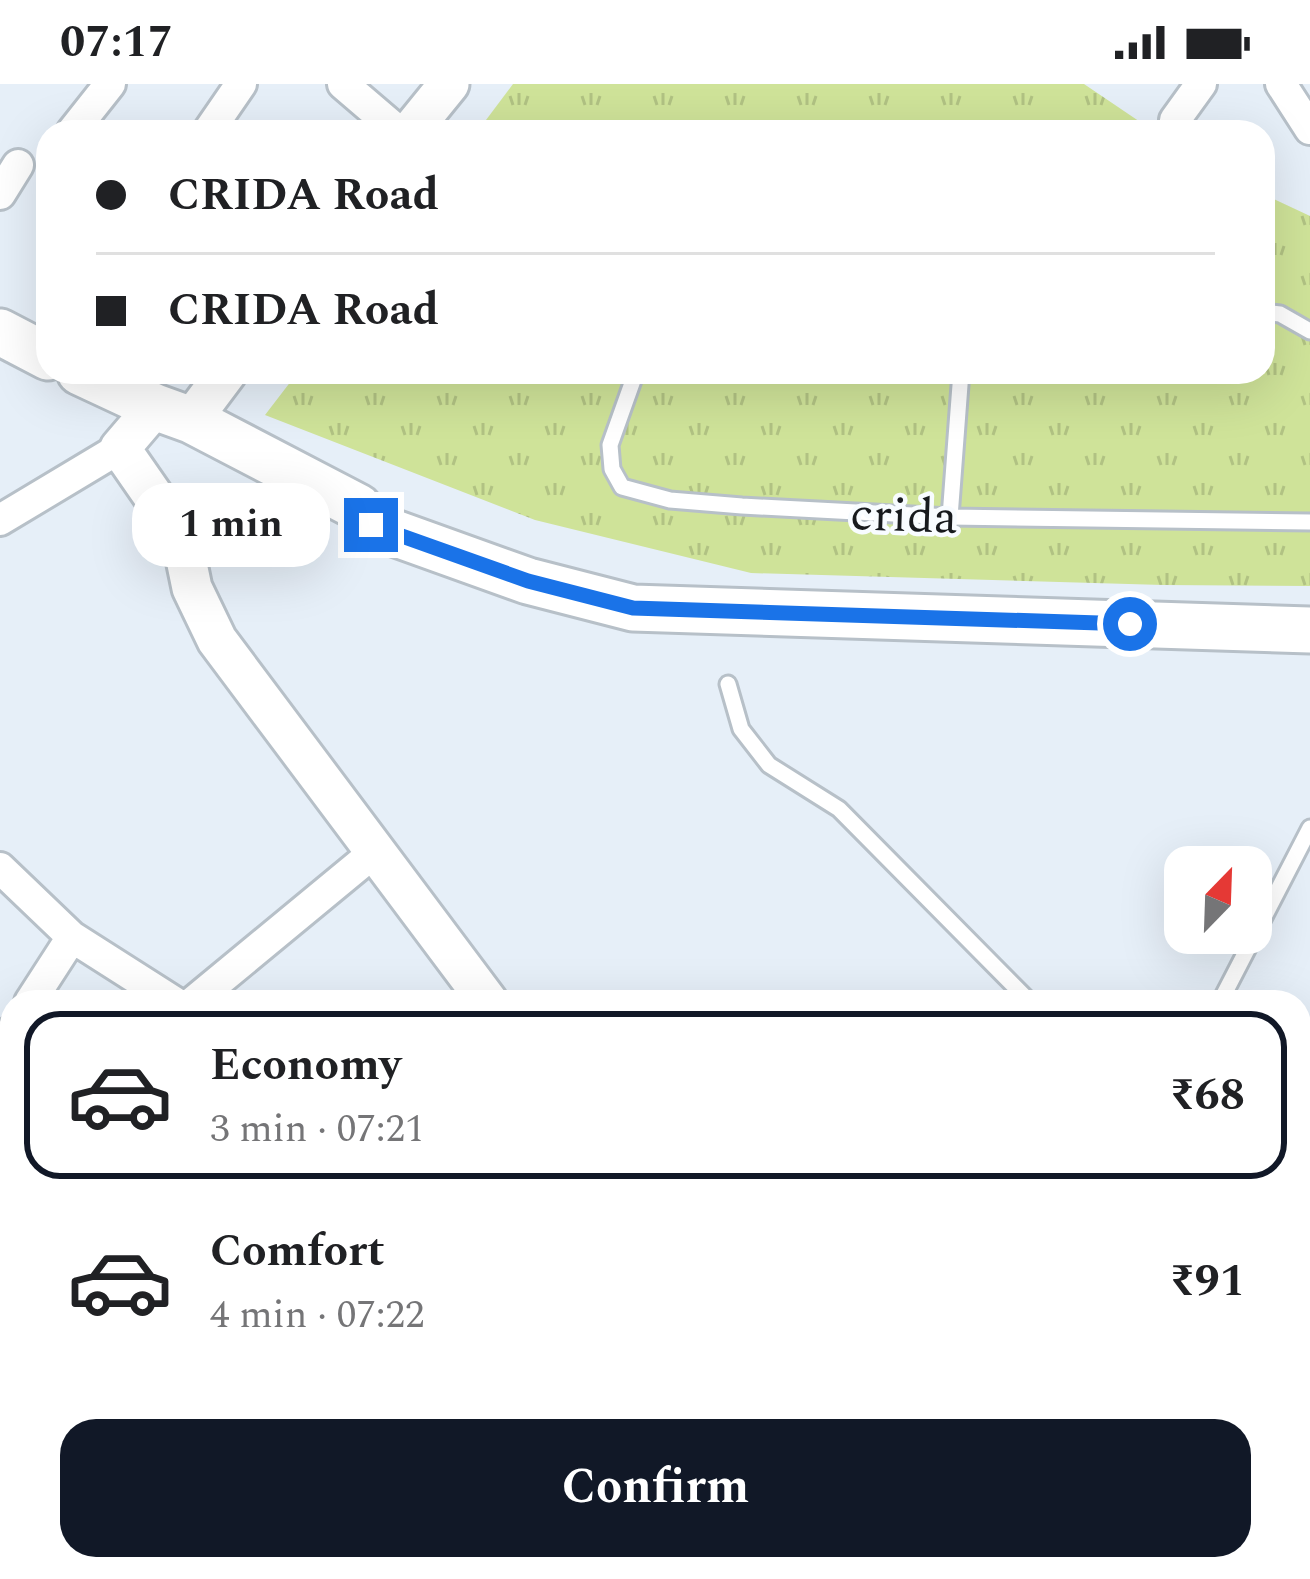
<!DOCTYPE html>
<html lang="en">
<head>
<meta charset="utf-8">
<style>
  :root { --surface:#fff; --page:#f2f2f2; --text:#202124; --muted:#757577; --line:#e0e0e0; --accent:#111827 }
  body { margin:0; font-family:Spectral,serif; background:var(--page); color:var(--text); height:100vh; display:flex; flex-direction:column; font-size:45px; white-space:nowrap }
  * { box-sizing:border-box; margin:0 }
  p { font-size:39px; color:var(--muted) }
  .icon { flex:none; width:66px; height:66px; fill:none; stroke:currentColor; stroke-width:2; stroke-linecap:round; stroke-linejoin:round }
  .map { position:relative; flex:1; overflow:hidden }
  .details { position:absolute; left:0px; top:906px; width:1311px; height:591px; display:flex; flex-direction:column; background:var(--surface); border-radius:36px 36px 0 0; box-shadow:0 12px 48px #0002 }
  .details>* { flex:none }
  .hud { position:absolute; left:36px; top:36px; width:1239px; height:264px; border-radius:36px; box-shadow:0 12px 48px #0002; display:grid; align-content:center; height:264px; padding:0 60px; background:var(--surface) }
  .needle { width:78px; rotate:23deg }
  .tools { position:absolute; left:1164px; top:762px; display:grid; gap:24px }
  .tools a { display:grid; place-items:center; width:108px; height:108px; border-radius:24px; background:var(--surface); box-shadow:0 12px 48px #0002; font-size:60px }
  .end { position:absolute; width:54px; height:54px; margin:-27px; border:15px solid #1a73e8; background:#fff; box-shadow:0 0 0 6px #fff }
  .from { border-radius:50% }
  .bubble { position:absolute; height:84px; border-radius:36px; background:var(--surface); box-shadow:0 12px 48px #0002; font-size:39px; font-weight:700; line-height:84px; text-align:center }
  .hud b { display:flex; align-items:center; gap:42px; height:114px; font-size:45px }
  .hud b+b { border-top:3px solid var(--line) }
  .hud i { width:30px; height:30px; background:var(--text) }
  ul { padding:21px 0 0; list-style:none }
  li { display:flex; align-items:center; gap:36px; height:168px; margin:0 24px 18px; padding:0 36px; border:6px solid transparent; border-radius:36px }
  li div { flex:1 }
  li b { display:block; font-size:45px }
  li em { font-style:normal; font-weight:700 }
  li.selected { border-color:var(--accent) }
  li>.icon { width:108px; height:108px; stroke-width:1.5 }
  .button { display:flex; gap:24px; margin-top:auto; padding:24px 60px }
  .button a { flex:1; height:138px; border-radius:36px; background:var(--accent); color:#fff; font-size:48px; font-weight:700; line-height:138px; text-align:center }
  .status { display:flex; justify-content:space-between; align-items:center; height:84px; padding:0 60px; background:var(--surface); direction:ltr }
  .status svg { height:33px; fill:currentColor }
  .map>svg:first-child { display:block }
  .grass { fill:url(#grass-tufts) }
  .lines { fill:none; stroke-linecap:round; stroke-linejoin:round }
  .service-casing { stroke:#b7c0c8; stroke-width:21 }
  .minor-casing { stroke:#b7c0c8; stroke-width:36 }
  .tertiary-casing { stroke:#b7c0c8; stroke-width:45 }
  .secondary-casing { stroke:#b7c0c8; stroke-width:51 }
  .service { stroke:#fff; stroke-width:15 }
  .minor { stroke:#fff; stroke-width:30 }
  .tertiary { stroke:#fff; stroke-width:39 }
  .secondary { stroke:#fff; stroke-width:45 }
  .route { stroke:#1a73e8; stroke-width:15 }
  .labels { text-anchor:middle; stroke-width:9; stroke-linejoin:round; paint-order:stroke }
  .street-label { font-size:48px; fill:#171a1d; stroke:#f8fcff }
</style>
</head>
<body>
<div class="status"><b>07:17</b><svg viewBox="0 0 49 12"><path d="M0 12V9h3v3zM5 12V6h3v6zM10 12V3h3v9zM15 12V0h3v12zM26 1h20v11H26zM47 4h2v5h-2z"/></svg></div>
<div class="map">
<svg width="1310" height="1495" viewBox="0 0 1310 1495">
  <defs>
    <pattern id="grass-tufts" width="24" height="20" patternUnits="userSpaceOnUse" patternTransform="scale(3)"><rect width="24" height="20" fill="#cfe399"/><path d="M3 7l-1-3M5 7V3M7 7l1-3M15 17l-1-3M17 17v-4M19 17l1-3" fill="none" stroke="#b1c283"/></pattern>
  </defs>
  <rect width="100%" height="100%" fill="#e6eff8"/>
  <!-- grass -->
  <path class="grass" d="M513,0H1084L1155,48H477Z
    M1263,110L1310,132V502L1163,501L751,489L535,436L265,331L298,288H1263Z"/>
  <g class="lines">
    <defs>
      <path id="service" d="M1263,228L1280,230L1310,247
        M636,288L610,361L612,385L622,403L670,416L742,422L950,433L1310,438
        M950,433L961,288
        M728,600L741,645L769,681L839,725L1030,918
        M1220,918L1310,744"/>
      <path id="minor" d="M343,0L399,48
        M1281,0L1310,45
        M1175,36L1201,0
        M72,48L110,0
        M208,48L241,0
        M0,110L18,81
        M0,436L120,364
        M0,784L72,853L30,918
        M72,853L174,918
        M193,918L377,766
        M0,966L12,947
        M0,1397L12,1388
        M254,1485L264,1495
        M455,1485L466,1495
        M0,1490L12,1480
        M531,1495L541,1485
        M652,1495L660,1485
        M762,1495L767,1485"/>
      <path id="tertiary" d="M410,48L449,0
        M155,323L120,364L172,439L186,475L192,504L217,556L488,918
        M191,336L227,288
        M820,1485L837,1495"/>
      <path id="secondary" d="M0,248L48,273
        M80,288L155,323L191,336L358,423L372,441L528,497L633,524L1310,546"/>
    </defs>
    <!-- service casing -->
    <use href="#service" class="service-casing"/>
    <!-- minor casing -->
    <use href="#minor" class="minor-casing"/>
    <!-- tertiary casing -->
    <use href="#tertiary" class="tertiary-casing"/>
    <!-- secondary casing -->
    <use href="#secondary" class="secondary-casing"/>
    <!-- service -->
    <use href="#service" class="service"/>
    <!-- minor -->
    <use href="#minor" class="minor"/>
    <!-- tertiary -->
    <use href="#tertiary" class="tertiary"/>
    <!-- secondary -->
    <use href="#secondary" class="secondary"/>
  </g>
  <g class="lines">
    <!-- route -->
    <path class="route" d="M371,441L528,497L633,524L1130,540"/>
  </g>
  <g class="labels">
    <!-- street labels -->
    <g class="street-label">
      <text transform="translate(904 430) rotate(2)" y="17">crida</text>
    </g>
  </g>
</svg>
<div class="tools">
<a><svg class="needle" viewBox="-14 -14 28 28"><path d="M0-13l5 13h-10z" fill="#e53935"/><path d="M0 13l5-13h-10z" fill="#757577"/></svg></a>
</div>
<i class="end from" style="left:1130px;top:540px"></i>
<i class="end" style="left:371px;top:441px"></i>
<div class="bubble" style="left:132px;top:399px;width:198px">1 min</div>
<div class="hud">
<b><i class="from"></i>CRIDA Road</b>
<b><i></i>CRIDA Road</b>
</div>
<section class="details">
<ul>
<li class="selected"><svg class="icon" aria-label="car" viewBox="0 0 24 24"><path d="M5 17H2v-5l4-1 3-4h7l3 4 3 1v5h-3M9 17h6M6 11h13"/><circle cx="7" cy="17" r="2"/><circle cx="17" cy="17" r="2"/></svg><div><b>Economy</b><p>3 min · 07:21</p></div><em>₹68</em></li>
<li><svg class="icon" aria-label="car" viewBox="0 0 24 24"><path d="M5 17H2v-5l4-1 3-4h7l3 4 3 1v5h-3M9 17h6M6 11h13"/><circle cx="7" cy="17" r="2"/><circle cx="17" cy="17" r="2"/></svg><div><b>Comfort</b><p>4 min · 07:22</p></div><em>₹91</em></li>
</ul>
<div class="button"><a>Confirm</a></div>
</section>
</div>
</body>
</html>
